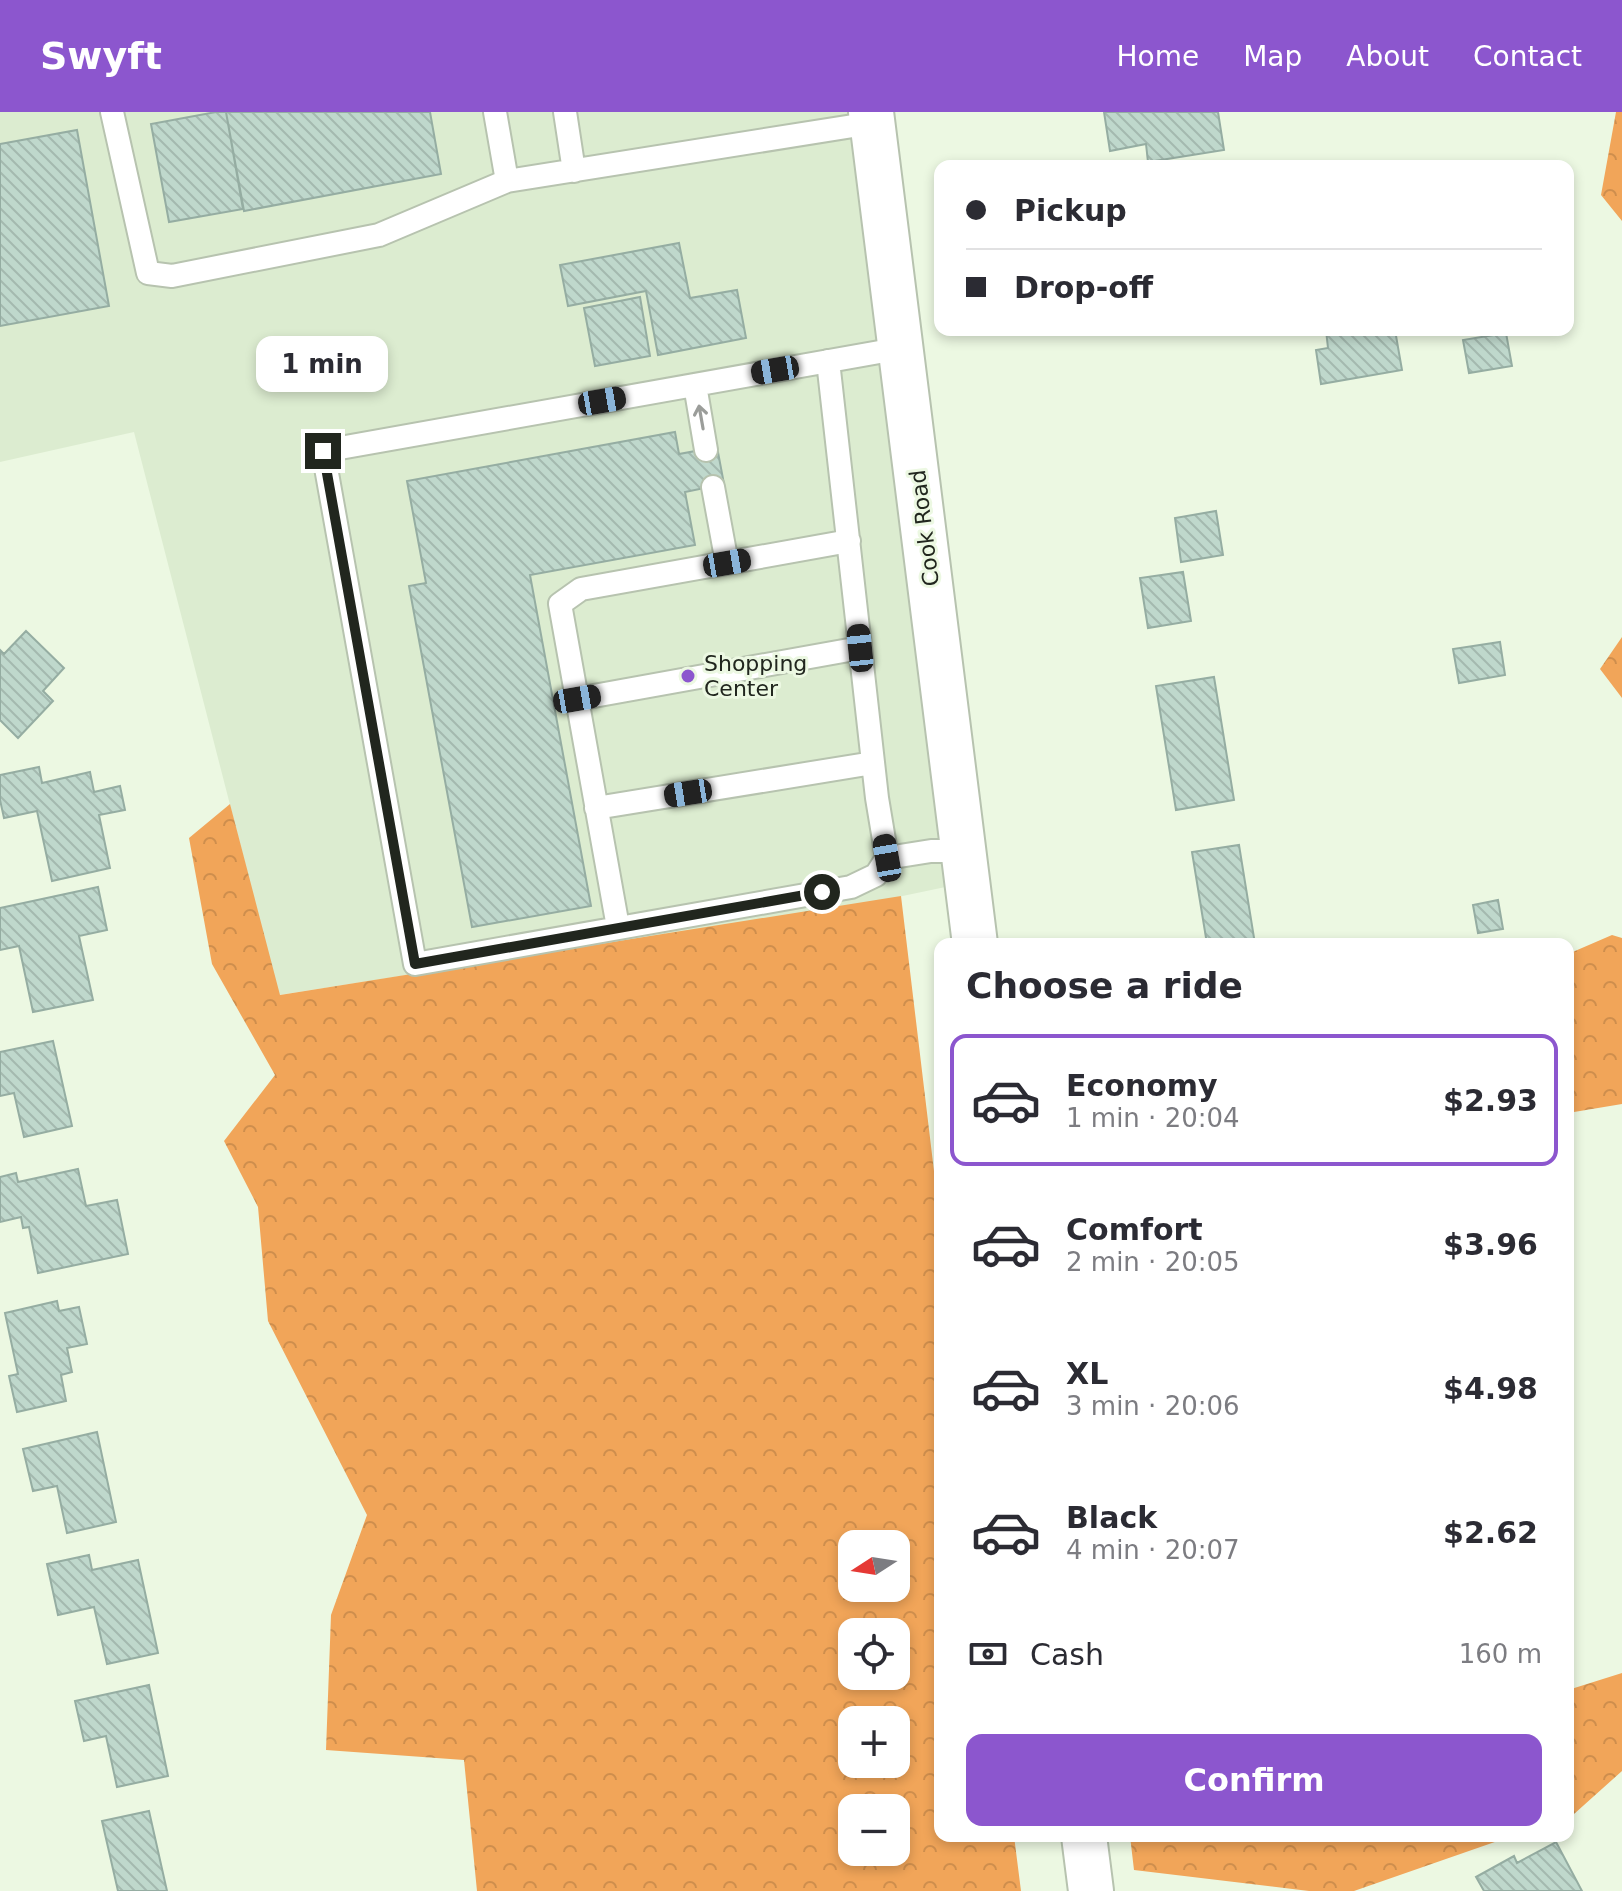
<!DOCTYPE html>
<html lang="en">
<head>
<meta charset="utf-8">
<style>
  :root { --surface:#fff; --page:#f7f7f7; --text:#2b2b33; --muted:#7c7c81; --line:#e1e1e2; --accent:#8c56ce }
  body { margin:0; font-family:"DejaVu Sans",sans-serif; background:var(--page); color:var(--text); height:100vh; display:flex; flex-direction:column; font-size:30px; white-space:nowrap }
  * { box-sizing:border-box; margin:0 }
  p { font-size:26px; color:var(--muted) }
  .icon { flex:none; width:44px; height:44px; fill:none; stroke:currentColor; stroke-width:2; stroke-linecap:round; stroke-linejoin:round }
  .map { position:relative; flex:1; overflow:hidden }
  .sheet { position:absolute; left:934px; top:826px; width:640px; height:904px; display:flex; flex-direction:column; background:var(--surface); border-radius:16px; box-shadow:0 4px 12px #0003 }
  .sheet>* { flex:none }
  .banner { position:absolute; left:934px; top:48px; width:640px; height:176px; border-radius:16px; box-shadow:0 4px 12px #0003; display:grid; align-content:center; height:176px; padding:0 32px; background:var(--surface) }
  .needle { width:52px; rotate:258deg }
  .tools { position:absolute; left:838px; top:1418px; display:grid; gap:16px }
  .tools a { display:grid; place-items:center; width:72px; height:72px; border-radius:16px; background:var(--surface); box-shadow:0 4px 12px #0003; font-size:40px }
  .end { position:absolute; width:36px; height:36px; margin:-18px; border:10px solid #21261e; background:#fff; box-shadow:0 0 0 4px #fff }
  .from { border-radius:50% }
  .bubble { position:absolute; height:56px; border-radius:16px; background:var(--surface); box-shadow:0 4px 12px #0003; font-size:26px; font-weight:700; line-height:56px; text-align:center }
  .car { position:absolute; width:24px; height:48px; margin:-24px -12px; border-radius:10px; box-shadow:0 0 6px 2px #0007; background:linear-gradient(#222 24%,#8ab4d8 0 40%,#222 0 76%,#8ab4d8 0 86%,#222 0) }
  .banner b { display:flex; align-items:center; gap:28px; height:76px; font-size:30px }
  .banner b+b { border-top:2px solid var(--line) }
  .banner i { width:20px; height:20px; background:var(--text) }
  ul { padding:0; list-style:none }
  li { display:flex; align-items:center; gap:24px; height:132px; margin:0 16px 12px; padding:0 16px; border:4px solid transparent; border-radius:16px }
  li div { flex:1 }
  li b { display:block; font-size:30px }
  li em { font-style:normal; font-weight:700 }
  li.active { border-color:var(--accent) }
  li>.icon { width:72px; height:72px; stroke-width:1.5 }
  h2 { padding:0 32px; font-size:36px; line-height:96px }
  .pay { display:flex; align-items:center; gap:20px; height:88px; padding:0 32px; font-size:30px }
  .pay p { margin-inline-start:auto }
  .action { display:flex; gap:16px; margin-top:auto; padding:16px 32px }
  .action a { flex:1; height:92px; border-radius:16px; background:var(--accent); color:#fff; font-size:32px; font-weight:700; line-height:92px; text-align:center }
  header { display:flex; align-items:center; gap:48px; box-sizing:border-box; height:112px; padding:0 40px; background:var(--accent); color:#fff }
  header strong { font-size:38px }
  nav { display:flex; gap:44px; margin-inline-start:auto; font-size:28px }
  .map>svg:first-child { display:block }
  .built { fill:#dcecd0 }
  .forest { fill:url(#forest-crowns); fill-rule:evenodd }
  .building { fill:url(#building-back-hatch); stroke:#95ada2; stroke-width:2 }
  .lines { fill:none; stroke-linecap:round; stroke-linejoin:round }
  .service-casing { stroke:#b7c3af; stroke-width:26 }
  .tertiary-casing { stroke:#b7c3af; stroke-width:48 }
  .service { stroke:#fff; stroke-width:22 }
  .tertiary { stroke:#fff; stroke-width:44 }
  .oneway { stroke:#9b9d9a }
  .route { stroke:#21261e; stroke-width:10 }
  .poi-dot { fill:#8c56ce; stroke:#ecf8e2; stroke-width:3 }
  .labels { text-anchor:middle; stroke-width:6; stroke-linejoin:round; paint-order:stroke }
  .street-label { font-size:22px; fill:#21261e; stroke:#ecf8e2 }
  .poi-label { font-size:22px; fill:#21261e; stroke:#ecf8e2; text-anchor:start }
</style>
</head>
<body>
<header>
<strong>Swyft</strong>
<nav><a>Home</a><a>Map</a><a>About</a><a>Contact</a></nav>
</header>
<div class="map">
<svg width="1622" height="1779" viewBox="0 0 1622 1779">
  <defs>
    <pattern id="forest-crowns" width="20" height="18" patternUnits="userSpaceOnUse" patternTransform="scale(2)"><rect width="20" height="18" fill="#f1a559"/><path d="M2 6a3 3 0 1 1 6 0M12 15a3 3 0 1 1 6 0" fill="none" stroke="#ce8e4d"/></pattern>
    <pattern id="building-back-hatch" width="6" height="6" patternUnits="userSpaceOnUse" patternTransform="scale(2)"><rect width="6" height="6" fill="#bfd8cc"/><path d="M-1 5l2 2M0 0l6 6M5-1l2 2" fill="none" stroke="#a4b9af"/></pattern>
  </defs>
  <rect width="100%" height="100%" fill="#ecf8e2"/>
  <!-- built -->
  <path class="built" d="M0,0H860L955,773L874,790L279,883L134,320L0,350Z"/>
  <!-- forest -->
  <path class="forest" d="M1616,0H1622V109L1601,83Z
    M1622,525V586L1600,557Z
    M230,692L280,883L901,784L940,1109V1724H1014L1021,1779H477L464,1648L326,1638L331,1503L367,1403L268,1209L258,1095L224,1029L275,963L212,852L189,726ZM852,1432H896V1476H852ZM852,1520H896V1564H852ZM852,1608H896V1652H852ZM852,1696H896V1740H852Z
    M1612,823L1622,826V992L1568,1001V842Z
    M1622,1561V1659L1574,1702L1568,1704V1578Z
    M1130,1724H1512L1354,1779H1309L1134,1758Z"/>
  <!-- building -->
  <path class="building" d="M216,0H226L243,97L169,110L151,12Z
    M226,0H430L441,62L244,99Z
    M1104,0H1218L1224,38L1148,50L1146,32L1110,39Z
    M77,18L109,194L0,214V32Z
    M679,131L690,186L737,178L746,226L658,243L646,179L568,194L560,153Z
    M640,185L650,244L595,254L584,196Z
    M1326,218H1395L1402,258L1321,272L1316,238L1328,236Z
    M1506,221L1512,254L1469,261L1463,228Z
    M675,320L679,342L717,335L724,372L685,380L695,433L530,463L591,794L472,815L409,474L426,471L407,369Z
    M1216,399L1223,443L1181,450L1175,406Z
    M1183,460L1191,509L1148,516L1140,466Z
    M26,519L64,556L43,579L53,589L18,626L0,608V538L4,542Z
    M1500,530L1505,563L1459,571L1453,537Z
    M1214,565L1234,688L1176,698L1156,574Z
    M39,655L42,671L90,660L94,680L120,674L125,698L99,703L110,756L52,769L37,699L4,706L0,688V663Z
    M1239,733L1255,832H1207L1192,740Z
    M98,775L107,818L79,824L93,888L33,900L19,834L0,838V796Z
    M1498,788L1503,817L1478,821L1473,793Z
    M53,929L72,1014L24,1025L14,981L0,984V940Z
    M78,1057L86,1094L117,1088L128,1142L38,1161L29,1115L23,1116L21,1105L0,1110V1065L16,1061L18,1070Z
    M57,1189L59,1199L79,1195L87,1232L67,1236L72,1260L61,1263L66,1289L17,1300L9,1264L18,1262L5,1201Z
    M97,1320L116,1410L67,1421L57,1374L33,1379L23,1337Z
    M89,1443L92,1458L138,1448L158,1541L107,1552L94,1495L58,1503L47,1452Z
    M149,1573L168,1664L117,1675L106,1624L84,1629L75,1589Z
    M149,1699L167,1779H118L102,1709Z
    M1556,1730L1582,1779H1484L1476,1765L1514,1744L1517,1751Z"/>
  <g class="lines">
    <defs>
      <path id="service" d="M112,0L148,161L172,164L379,123L507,69L872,11
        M495,0L507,69
        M565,0L574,59
        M902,236L323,339L415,852L851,775L876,763L887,746L931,739H963
        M828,249L877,686L887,746
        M695,273L706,338
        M713,375L727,451
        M577,587L860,536
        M596,696L873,651
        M618,815L560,492L581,477L849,429"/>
      <path id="tertiary" d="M871,0L975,832
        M1084,1724L1091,1779"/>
    </defs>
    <!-- service casing -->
    <use href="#service" class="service-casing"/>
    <!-- tertiary casing -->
    <use href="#tertiary" class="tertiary-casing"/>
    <!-- service -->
    <use href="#service" class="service"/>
    <!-- tertiary -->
    <use href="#tertiary" class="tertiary"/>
  </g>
  <!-- one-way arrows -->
  <defs><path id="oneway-shaft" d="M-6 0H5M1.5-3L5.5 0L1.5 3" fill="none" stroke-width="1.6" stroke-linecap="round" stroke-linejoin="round" transform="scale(2)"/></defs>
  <use class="oneway" href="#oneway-shaft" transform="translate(701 305) rotate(-100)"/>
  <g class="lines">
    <!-- route -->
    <path class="route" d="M323,339L415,852L822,780"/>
  </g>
  <!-- markers -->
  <circle class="poi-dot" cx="688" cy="564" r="8"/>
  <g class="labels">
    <!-- street labels -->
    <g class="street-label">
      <text transform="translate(924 416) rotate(-97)" y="8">Cook Road</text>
    </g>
    <!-- poi labels -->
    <g class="poi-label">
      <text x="704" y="559">Shopping<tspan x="704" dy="25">Center</tspan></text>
    </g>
  </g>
</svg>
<div class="tools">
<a><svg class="needle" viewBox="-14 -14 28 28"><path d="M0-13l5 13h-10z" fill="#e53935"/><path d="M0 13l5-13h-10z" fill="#7c7c81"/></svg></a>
<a><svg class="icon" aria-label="locate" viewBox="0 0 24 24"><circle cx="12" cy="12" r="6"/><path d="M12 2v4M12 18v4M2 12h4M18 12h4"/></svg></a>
<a>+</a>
<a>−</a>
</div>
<i class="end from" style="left:822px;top:780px"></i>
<i class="end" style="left:323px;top:339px"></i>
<div class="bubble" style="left:256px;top:224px;width:132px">1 min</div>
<i class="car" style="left:775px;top:258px;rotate:260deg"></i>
<i class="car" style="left:602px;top:289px;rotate:80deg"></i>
<i class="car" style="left:727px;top:451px;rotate:80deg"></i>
<i class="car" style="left:860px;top:536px;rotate:354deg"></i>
<i class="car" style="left:577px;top:587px;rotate:80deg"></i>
<i class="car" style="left:688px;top:681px;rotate:261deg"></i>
<i class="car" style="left:887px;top:746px;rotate:350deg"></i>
<div class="banner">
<b><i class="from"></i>Pickup</b>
<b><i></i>Drop-off</b>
</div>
<section class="sheet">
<h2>Choose a ride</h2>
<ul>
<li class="active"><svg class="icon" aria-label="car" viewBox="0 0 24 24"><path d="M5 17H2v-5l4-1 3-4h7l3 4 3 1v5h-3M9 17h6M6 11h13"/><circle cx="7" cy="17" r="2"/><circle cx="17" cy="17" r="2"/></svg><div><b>Economy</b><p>1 min · 20:04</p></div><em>$2.93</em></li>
<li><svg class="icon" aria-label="car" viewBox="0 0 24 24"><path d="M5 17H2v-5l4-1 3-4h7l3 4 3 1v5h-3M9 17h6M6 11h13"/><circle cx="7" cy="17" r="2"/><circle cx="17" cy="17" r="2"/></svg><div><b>Comfort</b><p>2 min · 20:05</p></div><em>$3.96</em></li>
<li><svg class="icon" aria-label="car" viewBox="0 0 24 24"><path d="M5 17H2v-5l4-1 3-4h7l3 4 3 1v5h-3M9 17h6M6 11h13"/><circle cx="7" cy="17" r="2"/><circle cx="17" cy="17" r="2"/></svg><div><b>XL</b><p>3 min · 20:06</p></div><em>$4.98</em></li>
<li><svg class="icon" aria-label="car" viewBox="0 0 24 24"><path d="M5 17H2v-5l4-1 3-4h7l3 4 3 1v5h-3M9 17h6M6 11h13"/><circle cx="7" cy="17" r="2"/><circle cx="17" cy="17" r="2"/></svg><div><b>Black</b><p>4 min · 20:07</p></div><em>$2.62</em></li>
</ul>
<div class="pay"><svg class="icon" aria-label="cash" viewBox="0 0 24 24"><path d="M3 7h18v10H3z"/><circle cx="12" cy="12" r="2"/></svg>Cash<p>160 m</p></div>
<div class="action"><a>Confirm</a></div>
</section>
</div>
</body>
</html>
